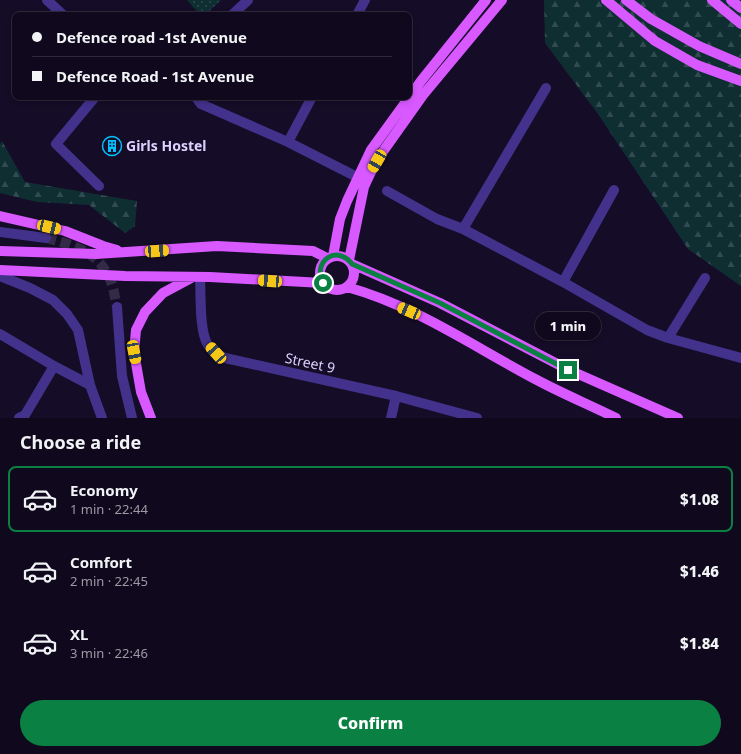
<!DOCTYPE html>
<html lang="en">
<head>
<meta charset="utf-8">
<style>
  :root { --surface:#10091d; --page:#1e172a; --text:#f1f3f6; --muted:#9c9aa4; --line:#302a3b; --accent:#0b8043 }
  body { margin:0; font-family:"Noto Sans",sans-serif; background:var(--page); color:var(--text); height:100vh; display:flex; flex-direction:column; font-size:15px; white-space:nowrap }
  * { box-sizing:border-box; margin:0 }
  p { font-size:13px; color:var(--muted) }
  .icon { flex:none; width:22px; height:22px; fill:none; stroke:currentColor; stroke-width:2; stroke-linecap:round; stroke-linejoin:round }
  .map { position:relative; height:418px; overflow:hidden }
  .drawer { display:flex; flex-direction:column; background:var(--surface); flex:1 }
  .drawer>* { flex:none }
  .guide { position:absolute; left:12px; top:12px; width:400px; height:88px; border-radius:8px; box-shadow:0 2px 6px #0003,0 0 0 1px var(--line); display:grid; align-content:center; height:88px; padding:0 20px; background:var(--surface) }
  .end { position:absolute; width:18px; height:18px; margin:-9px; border:5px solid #0b8043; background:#fff; box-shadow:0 0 0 2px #fff }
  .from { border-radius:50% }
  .bubble { position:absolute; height:28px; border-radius:14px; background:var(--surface); box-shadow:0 2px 6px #0003,0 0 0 1px var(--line); font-size:13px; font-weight:800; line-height:28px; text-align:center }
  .car { position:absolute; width:12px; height:24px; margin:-12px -6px; border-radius:5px; box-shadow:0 0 3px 1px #0007; background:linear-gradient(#f5c518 24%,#345 0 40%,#f5c518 0 76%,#345 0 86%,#f5c518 0) }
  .guide b { display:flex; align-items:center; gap:14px; height:38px; font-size:15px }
  .guide b+b { border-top:1px solid var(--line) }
  .guide i { width:10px; height:10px; background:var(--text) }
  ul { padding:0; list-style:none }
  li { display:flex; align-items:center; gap:12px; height:66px; margin:0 8px 6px; padding:0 12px; border:2px solid transparent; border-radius:8px }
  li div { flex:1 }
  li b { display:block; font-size:15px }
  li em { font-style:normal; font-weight:800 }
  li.on { border-color:var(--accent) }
  li>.icon { width:36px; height:36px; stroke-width:1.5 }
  h2 { padding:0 20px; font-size:18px; line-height:48px }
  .button { display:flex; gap:8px; margin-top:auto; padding:8px 20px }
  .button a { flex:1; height:46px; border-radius:24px; background:var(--accent); color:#fff; font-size:16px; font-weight:800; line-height:46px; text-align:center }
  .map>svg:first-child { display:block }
  .green { fill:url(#green-dots) }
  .forest { fill:url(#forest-firs) }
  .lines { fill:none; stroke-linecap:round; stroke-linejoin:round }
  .minor-tunnel { stroke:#332a47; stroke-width:10; stroke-dasharray:10 5; stroke-linecap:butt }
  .minor { stroke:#42328b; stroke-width:10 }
  .major { stroke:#d859ff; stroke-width:10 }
  .route { stroke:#0b8043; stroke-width:5 }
  .labels { text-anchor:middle; stroke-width:3; stroke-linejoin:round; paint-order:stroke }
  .poi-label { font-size:14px; font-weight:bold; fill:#ddd2ff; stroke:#150c27; text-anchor:start }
  .street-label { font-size:14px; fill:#ddd2ff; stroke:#150c27 }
</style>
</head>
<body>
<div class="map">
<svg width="741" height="418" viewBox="0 0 741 418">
  <defs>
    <pattern id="green-dots" width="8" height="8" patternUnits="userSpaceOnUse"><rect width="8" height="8" fill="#0f2e32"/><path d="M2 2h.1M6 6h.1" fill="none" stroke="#324b51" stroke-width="1.8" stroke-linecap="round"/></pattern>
    <pattern id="forest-firs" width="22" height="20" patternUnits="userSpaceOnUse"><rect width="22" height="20" fill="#0f2e32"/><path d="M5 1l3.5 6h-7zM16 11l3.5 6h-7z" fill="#324b51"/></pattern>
  </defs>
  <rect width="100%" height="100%" fill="#150c27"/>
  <!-- green -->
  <path class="green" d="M187,0H221L205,15H200Z"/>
  <!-- forest -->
  <path class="forest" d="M544,0H741V286L688,249L598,114L545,43Z
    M2,141L25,182L137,201L135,226L125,233L89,205L37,202L0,193V144Z"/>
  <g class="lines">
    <!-- minor-tunnel -->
    <path class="minor-tunnel" d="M46,238C74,245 100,252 111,282C114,289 115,299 117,307"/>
    <!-- minor -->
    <path class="minor" d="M47,0L63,15
      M232,15L248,0
      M357,15L365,0
      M95,97L56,144L99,186
      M196,97L201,104L288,142L357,177
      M288,142L312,97
      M387,191L437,219L463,229L563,282L647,330L668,338L741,358
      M463,229L546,88
      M0,232L46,238
      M0,276L30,288L53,300L67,314L78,330L90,385L102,418
      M200,277C201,293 199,332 208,345C213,351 219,355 225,358L396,396L477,418
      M563,282L614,190
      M117,307L122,376L132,418
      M0,334L54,366L90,385
      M668,338L705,278
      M19,418L25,415L54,366
      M391,418L396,396"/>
    <!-- major -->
    <path class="major" d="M606,0L655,41L697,65L741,81
      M626,0L651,19L699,46L741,64
      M712,0L741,24
      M731,0L741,8
      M0,216L65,231L103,246L117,250
      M0,251L96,254L217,246L313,251L327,258
      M320 273a17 17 0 1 1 34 0a17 17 0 1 1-34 0Z
      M333,256L340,219L347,201L371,150L421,81L486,0
      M349,260L364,187L371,172L384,150L423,95L502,0
      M352,264L440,303L569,370L678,418
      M0,270L125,276L210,277L323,283
      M347,287C416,306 474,347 537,380C563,394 590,405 616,418
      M151,418L141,392L134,352L136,330L145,312L163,293L191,278"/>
  </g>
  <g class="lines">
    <!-- route -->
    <path class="route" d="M323,283C312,261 337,244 352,264L440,303L568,370"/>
  </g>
  <!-- icons -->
  <defs>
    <symbol id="building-ring" viewBox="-11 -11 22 22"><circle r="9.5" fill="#150c27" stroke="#00c1fd" stroke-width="1.5"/><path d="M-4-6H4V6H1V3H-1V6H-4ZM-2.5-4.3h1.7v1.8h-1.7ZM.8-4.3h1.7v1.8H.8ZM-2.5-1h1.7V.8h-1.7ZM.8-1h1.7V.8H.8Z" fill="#00c1fd"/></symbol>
  </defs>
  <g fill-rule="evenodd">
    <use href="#building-ring" x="101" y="135" width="22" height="22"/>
  </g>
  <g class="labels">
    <!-- poi labels -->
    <g class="poi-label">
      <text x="126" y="151">Girls Hostel</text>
    </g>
    <!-- street labels -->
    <g class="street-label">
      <text transform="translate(310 363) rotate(12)" y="5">Street 9</text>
    </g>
  </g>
</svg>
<i class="end from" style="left:323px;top:283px"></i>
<i class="end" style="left:568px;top:370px"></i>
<div class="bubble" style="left:535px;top:312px;width:66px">1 min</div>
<i class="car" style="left:377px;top:161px;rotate:210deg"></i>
<i class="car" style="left:49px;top:227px;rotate:103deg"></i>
<i class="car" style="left:157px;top:251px;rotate:86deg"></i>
<i class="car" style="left:270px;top:281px;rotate:274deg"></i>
<i class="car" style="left:409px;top:311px;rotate:293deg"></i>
<i class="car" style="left:134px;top:352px;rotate:169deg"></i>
<i class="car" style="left:216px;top:353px;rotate:318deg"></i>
<div class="guide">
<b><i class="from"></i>Defence road -1st Avenue</b>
<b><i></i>Defence Road - 1st Avenue</b>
</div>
</div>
<section class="drawer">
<h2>Choose a ride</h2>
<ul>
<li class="on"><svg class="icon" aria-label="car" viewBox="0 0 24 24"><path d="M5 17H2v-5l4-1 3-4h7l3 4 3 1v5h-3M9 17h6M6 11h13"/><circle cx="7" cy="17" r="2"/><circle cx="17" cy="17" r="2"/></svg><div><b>Economy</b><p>1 min · 22:44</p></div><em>$1.08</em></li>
<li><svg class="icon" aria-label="car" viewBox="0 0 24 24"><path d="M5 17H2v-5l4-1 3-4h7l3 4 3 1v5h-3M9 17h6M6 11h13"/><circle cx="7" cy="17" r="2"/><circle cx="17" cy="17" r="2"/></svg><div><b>Comfort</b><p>2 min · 22:45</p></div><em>$1.46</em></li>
<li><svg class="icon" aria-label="car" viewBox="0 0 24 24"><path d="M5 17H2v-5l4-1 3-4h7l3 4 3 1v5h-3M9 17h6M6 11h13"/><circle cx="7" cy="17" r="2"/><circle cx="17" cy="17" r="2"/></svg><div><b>XL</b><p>3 min · 22:46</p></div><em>$1.84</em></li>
</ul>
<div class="button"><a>Confirm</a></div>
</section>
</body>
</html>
